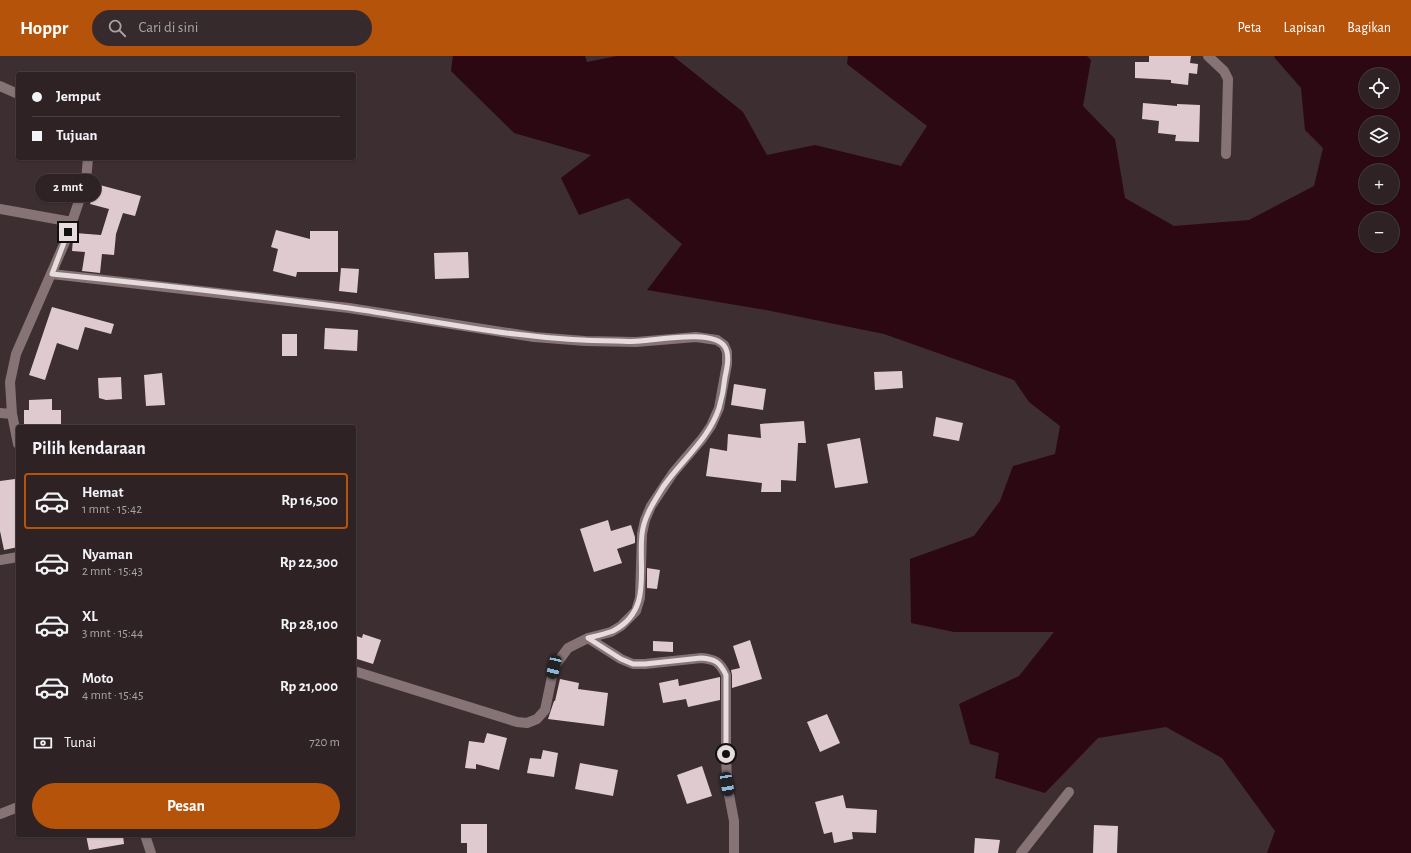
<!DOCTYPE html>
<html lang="id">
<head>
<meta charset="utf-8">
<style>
  :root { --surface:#2e2225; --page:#362a2d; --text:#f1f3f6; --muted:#a7a4a7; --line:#493f42; --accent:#b45309 }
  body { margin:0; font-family:"Alegreya Sans",sans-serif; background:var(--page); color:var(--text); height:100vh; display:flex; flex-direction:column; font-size:15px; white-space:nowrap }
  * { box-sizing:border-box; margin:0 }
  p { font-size:13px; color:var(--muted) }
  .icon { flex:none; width:22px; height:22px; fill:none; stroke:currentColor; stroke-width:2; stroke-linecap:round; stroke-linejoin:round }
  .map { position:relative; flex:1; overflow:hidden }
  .details { position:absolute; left:16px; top:369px; width:340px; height:412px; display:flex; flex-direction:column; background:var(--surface); border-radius:4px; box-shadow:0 1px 3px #0004,0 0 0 1px var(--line) }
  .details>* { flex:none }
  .top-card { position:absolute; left:16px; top:16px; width:340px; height:88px; border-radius:4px; box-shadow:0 1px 3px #0004,0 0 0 1px var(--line); display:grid; align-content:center; height:88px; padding:0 16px; background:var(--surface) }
  .controls { position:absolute; left:1359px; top:12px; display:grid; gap:8px }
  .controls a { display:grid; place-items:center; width:40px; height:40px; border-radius:50%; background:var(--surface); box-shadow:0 1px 3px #0004,0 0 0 1px var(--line); font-size:20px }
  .end { position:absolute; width:18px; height:18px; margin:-9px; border:5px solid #e6dbdd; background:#111; box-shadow:0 0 0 2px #111 }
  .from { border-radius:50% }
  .bubble { position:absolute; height:28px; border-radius:14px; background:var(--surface); box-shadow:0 1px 3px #0004,0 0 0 1px var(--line); font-size:13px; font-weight:700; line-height:28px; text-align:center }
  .car { position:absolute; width:12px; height:24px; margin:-12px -6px; border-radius:5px; box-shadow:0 0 3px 1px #0007; background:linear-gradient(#222 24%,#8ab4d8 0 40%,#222 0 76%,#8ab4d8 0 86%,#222 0) }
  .top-card b { display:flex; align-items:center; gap:14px; height:38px; font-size:15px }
  .top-card b+b { border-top:1px solid var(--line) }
  .top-card i { width:10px; height:10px; background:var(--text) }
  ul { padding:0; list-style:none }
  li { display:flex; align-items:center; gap:12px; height:56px; margin:0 8px 6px; padding:0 8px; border:2px solid transparent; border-radius:4px }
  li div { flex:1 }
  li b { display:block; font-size:15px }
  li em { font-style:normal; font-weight:700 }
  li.selected { border-color:var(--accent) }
  li>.icon { width:36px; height:36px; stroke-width:1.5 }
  h2 { padding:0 16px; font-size:18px; line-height:48px }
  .pay { display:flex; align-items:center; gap:10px; height:44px; padding:0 16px; font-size:15px }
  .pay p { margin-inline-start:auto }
  .button { display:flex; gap:8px; margin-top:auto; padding:8px 16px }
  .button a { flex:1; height:46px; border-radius:24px; background:var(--accent); color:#fff; font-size:16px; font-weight:700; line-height:46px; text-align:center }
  header { display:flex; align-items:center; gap:24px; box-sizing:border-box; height:56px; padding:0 20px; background:var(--accent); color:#fff }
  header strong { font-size:19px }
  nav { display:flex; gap:22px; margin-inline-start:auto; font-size:14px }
  .search { width:280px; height:36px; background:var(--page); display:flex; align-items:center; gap:10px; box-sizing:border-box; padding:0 14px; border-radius:22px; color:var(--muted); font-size:15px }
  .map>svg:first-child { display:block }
  .water { fill:#2c0813; fill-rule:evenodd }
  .building { fill:#dfcbcf }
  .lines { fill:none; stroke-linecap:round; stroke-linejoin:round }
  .minor { stroke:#857376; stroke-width:10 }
  .route { stroke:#e6dbdd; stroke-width:5 }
</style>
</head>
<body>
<header>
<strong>Hoppr</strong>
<div class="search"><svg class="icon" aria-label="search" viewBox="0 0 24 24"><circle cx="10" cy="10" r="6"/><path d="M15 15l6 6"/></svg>Cari di sini</div>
<nav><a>Peta</a><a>Lapisan</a><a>Bagikan</a></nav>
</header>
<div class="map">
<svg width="1411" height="797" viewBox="0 0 1411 797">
  <rect width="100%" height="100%" fill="#3d2e31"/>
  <!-- water -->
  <path class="water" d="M453,0H585L587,6L617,0H673L743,56L767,99L815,89L901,110L927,70L847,8L848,0H1087L1091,4L1083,50L1115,83L1125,142L1174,170L1249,164L1314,130L1323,92L1305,74L1301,32L1274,1L1275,0H1411V797H1267L1275,775L1222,702L1166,671L1098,682L1045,737L995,722L999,697L970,688L959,648L1019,620L1054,576H954L911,567L910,503L974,480L1000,445L1013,410L1055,398L1060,370L1029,346L1014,324L884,278L766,254L647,234L682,188L628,142L579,159L561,122L591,99L514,77L451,15ZM1366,19H1392V45H1366ZM1366,67H1392V93H1366ZM1366,115H1392V141H1366ZM1366,163H1392V189H1366Z"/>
  <!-- building -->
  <path class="building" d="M1149,0H1191L1190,7L1198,8L1197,18L1189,17L1188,29L1171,27V24L1135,22V6H1149Z
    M1143,47L1177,50V48L1200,49L1199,86L1175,85L1176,79L1158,77L1159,65L1142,63Z
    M96,128L141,140L135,160L123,157L116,178L114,199L102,198L100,217L82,215L85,196L72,195L73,183L75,177L101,179L109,153L90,148Z
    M276,174L310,183V175H338V216H297L296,221L273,215L278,193L271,191Z
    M468,196L469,222L435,223L434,197Z
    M341,212L359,213L357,237L339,235Z
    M52,251L114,268L111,278L85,271L78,294L57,287L45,324L29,319Z
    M325,272L358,274L357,295L324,293Z
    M282,278H297V300H282Z
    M902,315L903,332L875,334L874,316Z
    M162,317L165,349L146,350L144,319Z
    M121,321L122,343L106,344L99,342L98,322Z
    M734,328L766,333L763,354L731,349Z
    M52,343V354H61V371H24V354H29V344Z
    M936,361L963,367L959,385L933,380Z
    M804,365L806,387H798L796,425L781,424V436H761L762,427L706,420L710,392L727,395L728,378L761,382L760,368Z
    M860,382L868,427L835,432L827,388Z
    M15,423L18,446V491L4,494L0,475V425Z
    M608,464L611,475L631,469L635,481V487L617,493L622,507L594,516L580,473Z
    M647,512L660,514L657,533L647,532Z
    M363,578L381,584L373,608L354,602V579L362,582Z
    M750,584L762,623L732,632V619L731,614L740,612L733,590Z
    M653,585L673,586V596L653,595Z
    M720,621V644L688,651L686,643L663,647L659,627L678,623L679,630Z
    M560,623L579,627L578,633L608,637L604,670L548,663L554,645H555Z
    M827,658L840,687L820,696L807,666Z
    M487,677L507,682L499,714L476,708V713L465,712L469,685L484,687Z
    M543,694L558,697L554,721L527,717L530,702L541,703Z
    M580,707L618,714L613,740L575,733Z
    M702,710L712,740L687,748L677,719Z
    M843,739L846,752L877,754L876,777L852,776L853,783L834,787L832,776L824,778L815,746Z
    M461,768H487V797H467V787H461Z
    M1094,769L1118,770L1117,797H1093Z
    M86,779H123L124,788L89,794Z
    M975,782L1000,784L998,797H974Z"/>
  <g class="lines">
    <!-- minor -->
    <path class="minor" d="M1208,0L1224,15L1228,23L1226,98
      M0,30L18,38
      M0,153L72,166
      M52,218L349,252L534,281L585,285L636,286L696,281L717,284L724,289L727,296V308L719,352L711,370L702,383L673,417L651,450L645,464L642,478L640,542L636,555L621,570L611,576L588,582L568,592L554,611L545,654L537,663L527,667L517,666L354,615
      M0,357L12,358
      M18,388L12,358L10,326L16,298L65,186L86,125L88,102
      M0,504L18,501
      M588,582L621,603L633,608H645L701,602C715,603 720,606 726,619V698L727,728L734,765V797
      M0,758L18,751
      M145,779L151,797
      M1021,797L1069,736"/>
  </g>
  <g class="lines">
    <!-- route -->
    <path class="route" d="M68,176L52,218C151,228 250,239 349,252C437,265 525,285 615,285C623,285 632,286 640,285C659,284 714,273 725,291C730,299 727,312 725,321C724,331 722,342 719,352C709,383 681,405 663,431C654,446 644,460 642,478C638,514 653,554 613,575C605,578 596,580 588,582L621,603L633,608H645L701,602C715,603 720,606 726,619V698"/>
  </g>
</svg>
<div class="controls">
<a><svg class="icon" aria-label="locate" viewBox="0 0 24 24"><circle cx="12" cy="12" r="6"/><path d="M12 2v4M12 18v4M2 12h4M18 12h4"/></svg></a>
<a><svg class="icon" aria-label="layers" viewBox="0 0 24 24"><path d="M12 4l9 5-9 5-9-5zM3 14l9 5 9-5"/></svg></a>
<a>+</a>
<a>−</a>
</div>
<i class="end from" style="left:726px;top:698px"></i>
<i class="end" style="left:68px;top:176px"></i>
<div class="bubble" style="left:35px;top:118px;width:66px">2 mnt</div>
<i class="car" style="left:554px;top:611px;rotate:193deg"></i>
<i class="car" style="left:727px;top:728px;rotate:170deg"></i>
<div class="top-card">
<b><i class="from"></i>Jemput</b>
<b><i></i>Tujuan</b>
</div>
<section class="details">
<h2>Pilih kendaraan</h2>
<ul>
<li class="selected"><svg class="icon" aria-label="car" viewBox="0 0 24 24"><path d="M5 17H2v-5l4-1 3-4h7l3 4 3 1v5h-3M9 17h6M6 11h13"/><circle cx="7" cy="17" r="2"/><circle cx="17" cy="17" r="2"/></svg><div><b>Hemat</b><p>1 mnt · 15:42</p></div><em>Rp 16,500</em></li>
<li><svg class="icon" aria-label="car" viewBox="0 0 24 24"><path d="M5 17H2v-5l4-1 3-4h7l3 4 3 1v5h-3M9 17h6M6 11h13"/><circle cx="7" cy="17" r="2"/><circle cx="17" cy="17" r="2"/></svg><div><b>Nyaman</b><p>2 mnt · 15:43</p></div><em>Rp 22,300</em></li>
<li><svg class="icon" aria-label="car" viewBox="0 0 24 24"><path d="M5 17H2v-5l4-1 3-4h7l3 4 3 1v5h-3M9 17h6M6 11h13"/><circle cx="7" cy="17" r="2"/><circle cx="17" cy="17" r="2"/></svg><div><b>XL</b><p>3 mnt · 15:44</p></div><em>Rp 28,100</em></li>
<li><svg class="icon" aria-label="car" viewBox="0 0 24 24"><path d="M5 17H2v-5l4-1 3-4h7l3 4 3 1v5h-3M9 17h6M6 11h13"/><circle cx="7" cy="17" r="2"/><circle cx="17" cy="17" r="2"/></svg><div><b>Moto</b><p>4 mnt · 15:45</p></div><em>Rp 21,000</em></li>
</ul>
<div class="pay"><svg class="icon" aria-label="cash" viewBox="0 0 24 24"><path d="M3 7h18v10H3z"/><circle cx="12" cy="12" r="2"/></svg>Tunai<p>720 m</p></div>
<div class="button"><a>Pesan</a></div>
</section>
</div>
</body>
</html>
